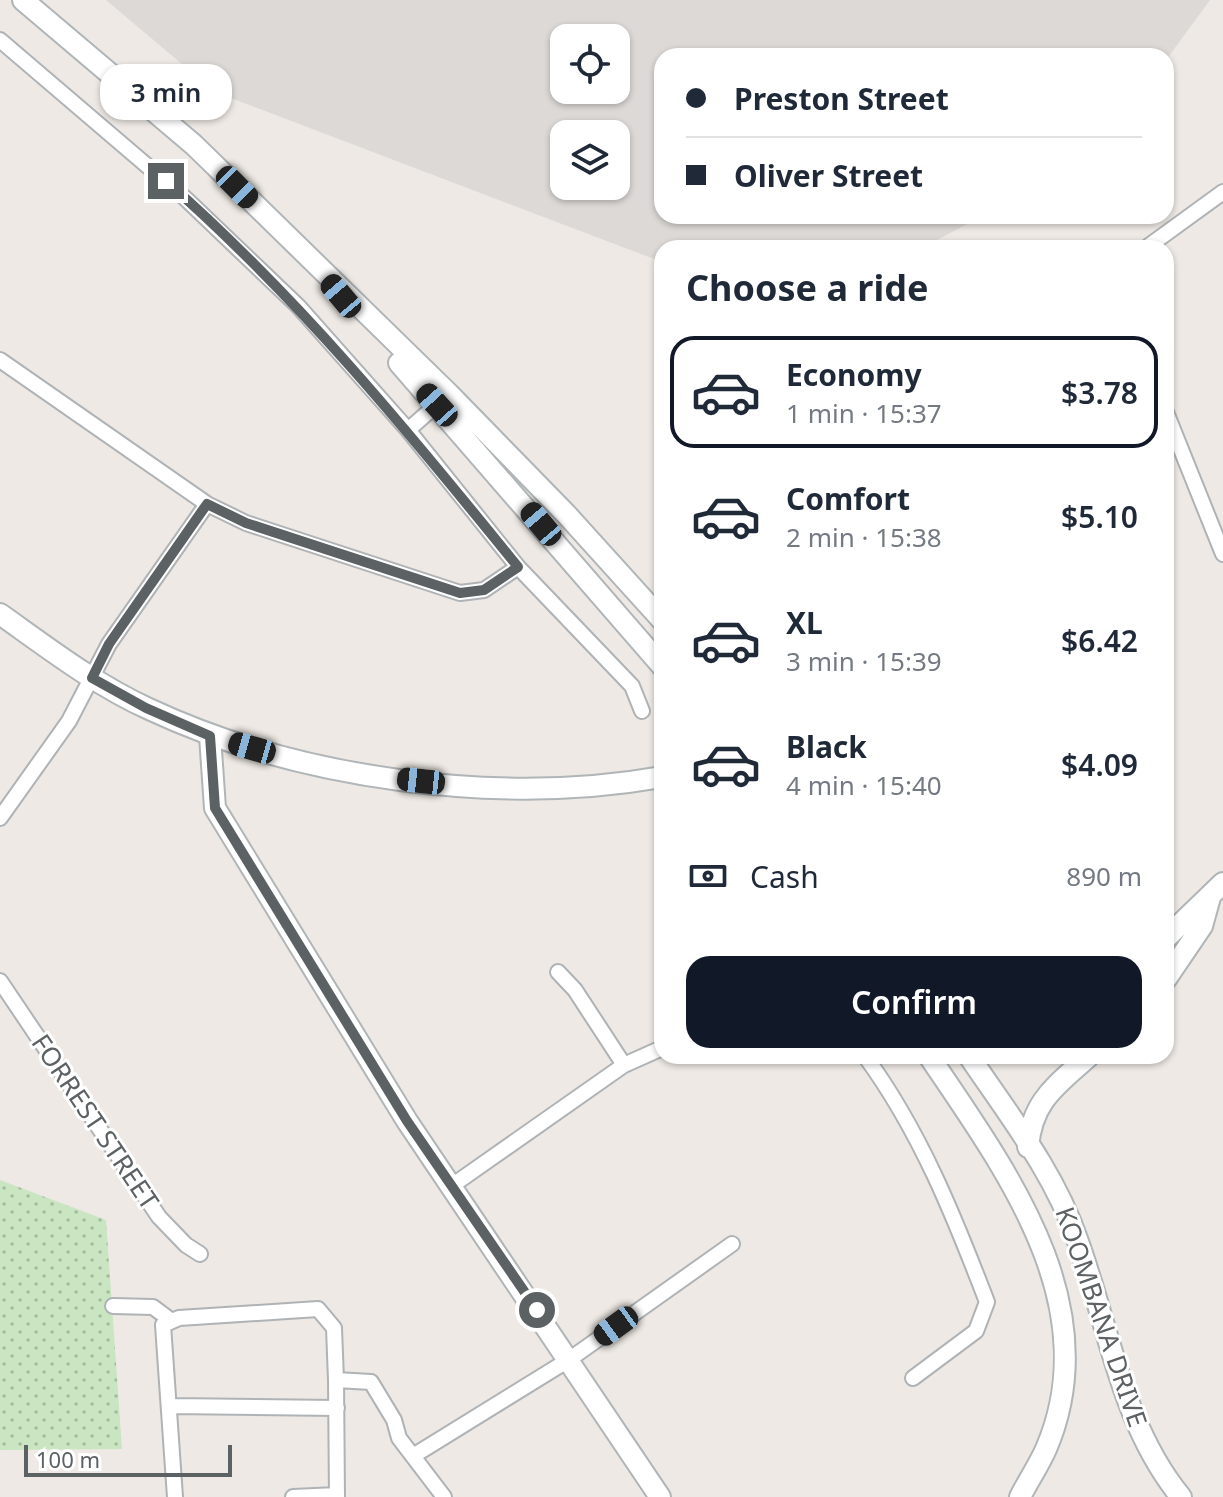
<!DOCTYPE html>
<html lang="en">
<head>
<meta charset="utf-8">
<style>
  :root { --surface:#fff; --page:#f2f2f3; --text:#1f2937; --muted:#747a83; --line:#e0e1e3; --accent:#111827 }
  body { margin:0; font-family:"Noto Sans",sans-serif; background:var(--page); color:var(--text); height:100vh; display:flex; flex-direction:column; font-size:30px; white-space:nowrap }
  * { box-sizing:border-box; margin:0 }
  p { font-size:26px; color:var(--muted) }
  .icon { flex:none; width:44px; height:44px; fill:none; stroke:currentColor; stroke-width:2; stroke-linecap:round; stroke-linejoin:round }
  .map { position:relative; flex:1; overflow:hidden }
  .drawer { position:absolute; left:654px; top:240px; width:520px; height:824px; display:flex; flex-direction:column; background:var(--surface); border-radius:24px; box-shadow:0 2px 6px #0004 }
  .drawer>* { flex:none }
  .banner { position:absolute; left:654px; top:48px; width:520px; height:176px; border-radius:24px; box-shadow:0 2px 6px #0004; display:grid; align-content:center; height:176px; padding:0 32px; background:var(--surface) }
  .fabs { position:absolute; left:550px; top:24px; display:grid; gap:16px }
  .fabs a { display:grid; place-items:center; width:80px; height:80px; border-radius:16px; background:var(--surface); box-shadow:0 2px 6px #0004; font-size:40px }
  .scale { position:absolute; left:24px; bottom:20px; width:208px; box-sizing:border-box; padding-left:8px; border:4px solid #5c6164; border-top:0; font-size:22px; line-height:28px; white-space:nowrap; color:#5c6164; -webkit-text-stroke:6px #fff; paint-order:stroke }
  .end { position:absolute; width:36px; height:36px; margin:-18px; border:10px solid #5c6164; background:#fff; box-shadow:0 0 0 4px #fff }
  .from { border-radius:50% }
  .bubble { position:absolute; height:56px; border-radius:24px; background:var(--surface); box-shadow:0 2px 6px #0004; font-size:26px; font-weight:600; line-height:56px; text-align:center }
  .car { position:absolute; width:24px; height:48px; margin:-24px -12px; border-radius:10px; box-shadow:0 0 6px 2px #0007; background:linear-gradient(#222 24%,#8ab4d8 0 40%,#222 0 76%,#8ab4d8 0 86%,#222 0) }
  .banner b { display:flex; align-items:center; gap:28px; height:76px; font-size:30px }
  .banner b+b { border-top:2px solid var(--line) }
  .banner i { width:20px; height:20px; background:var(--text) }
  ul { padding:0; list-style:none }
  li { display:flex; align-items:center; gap:24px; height:112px; margin:0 16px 12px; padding:0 16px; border:4px solid transparent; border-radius:24px }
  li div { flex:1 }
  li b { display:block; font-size:30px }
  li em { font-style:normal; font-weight:600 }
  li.on { border-color:var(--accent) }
  li>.icon { width:72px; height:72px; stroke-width:1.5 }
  h2 { padding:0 32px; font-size:36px; line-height:96px }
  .pay { display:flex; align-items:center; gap:20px; height:88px; padding:0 32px; font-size:30px }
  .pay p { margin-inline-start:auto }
  .primary-button { display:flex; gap:16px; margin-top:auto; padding:16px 32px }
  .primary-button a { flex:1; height:92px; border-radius:24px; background:var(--accent); color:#fff; font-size:32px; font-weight:600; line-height:92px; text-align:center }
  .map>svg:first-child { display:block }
  .industrial { fill:#dcd9d6; fill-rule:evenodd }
  .park { fill:url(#park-dots) }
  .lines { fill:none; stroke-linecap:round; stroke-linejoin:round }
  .street-casing { stroke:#afb3b6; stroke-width:18 }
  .secondary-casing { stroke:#b0b5b8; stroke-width:24 }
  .street { stroke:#fff; stroke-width:14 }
  .secondary { stroke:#fff; stroke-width:20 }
  .route { stroke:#5c6164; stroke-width:10 }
  .labels { text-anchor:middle; stroke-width:6; stroke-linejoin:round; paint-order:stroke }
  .street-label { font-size:26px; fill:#5c6164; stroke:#fff }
</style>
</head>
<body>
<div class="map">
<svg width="1223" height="1497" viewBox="0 0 1223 1497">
  <defs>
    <pattern id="park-dots" width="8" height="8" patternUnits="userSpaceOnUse" patternTransform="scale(2)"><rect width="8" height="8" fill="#c9e5c1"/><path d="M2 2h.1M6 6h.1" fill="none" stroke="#a6bda0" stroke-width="1.8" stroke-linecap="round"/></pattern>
  </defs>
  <rect width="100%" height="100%" fill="#eee9e4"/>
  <!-- industrial -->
  <path class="industrial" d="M106,0H1210L1166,60V56H662V216H982L922,248H662V262L215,92ZM564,38H616V90H564ZM564,134H616V186H564Z"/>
  <!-- park -->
  <path class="park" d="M0,1180L106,1220L122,1449L0,1450Z"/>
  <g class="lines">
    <defs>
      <path id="street" d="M0,40L186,199L298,306L408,430L518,567L632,686L642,711
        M1146,248L1223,192
        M0,360L207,504L246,523L460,593L484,590L518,567
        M1166,412L1223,554
        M408,430L442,400
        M0,818L69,721L109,644L207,504
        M558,972L575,990L624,1065
        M0,981L159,1217L186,1245L200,1254
        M865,1056C920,1131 954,1216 987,1302L976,1331L913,1378
        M453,1185L624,1065L662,1048
        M113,1306L153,1307L169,1319
        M336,1380L337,1497
        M171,1406L337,1408
        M413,1456L570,1359L732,1244
        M175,1497L163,1325L179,1318L318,1309L334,1328L336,1380L371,1382L394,1420L399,1438L444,1497
        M293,1497L337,1495"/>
      <path id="secondary" d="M23,0L194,145L449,394L567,515L662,620
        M399,363L662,666
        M0,614C48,648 96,685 149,709C299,779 498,806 662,777
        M210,736L215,808L407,1121L660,1497
        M1166,938L1223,883
        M1166,979L1202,926L1210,897
        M929,1056C1005,1169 1108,1305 1046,1449C1039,1465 1028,1481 1020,1497
        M969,1056C1008,1114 1054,1172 1077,1239C1109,1326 1121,1424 1181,1497
        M1028,1147C1032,1100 1057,1085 1089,1056"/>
    </defs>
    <!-- street casing -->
    <use href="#street" class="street-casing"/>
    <!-- secondary casing -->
    <use href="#secondary" class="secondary-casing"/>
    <!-- street -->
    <use href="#street" class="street"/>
    <!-- secondary -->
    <use href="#secondary" class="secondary"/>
  </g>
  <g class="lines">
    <!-- route -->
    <path class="route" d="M166,181C298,297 408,431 518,567L484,590L460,593L246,523L207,504L109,644L92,678L146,708L210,736L215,808L407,1121L537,1310"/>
  </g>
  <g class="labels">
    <!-- street labels -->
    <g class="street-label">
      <text transform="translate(95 1122) rotate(56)" y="9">FORREST STREET</text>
      <text transform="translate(1101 1317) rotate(71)" y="9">KOOMBANA DRIVE</text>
    </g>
  </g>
</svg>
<div class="fabs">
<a><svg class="icon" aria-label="locate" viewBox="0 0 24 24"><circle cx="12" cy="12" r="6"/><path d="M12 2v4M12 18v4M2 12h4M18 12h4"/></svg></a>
<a><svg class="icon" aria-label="layers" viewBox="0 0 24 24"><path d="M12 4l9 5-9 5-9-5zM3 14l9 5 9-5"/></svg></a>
</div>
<div class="scale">100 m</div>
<i class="end from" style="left:537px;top:1310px"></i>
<i class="end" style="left:166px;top:181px"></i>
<div class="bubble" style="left:100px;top:64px;width:132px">3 min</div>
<i class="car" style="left:237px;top:187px;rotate:135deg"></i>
<i class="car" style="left:341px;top:296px;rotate:320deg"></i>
<i class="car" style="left:437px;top:405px;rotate:318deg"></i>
<i class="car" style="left:541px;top:524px;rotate:320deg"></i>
<i class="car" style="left:252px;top:748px;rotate:286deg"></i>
<i class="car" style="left:421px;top:781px;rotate:276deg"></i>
<i class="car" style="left:616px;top:1326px;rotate:234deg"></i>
<div class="banner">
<b><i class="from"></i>Preston Street</b>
<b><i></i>Oliver Street</b>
</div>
<section class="drawer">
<h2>Choose a ride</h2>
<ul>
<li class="on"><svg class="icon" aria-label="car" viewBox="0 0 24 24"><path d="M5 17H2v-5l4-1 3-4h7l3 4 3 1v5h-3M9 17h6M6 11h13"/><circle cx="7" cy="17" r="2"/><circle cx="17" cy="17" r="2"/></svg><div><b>Economy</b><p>1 min · 15:37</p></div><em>$3.78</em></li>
<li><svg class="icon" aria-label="car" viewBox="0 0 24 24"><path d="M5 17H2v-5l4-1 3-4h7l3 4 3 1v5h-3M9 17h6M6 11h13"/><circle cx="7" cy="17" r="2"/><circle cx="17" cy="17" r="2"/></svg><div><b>Comfort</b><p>2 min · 15:38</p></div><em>$5.10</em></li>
<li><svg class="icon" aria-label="car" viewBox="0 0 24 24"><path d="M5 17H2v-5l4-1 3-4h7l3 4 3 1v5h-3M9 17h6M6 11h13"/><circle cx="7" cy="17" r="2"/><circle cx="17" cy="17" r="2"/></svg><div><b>XL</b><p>3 min · 15:39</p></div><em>$6.42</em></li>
<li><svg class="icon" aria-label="car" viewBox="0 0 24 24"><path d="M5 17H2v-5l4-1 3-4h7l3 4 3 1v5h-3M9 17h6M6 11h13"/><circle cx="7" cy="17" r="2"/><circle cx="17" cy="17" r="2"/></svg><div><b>Black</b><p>4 min · 15:40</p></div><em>$4.09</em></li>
</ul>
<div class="pay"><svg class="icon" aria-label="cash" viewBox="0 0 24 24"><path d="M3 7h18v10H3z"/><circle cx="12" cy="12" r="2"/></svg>Cash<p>890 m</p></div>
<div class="primary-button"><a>Confirm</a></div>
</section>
</div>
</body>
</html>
